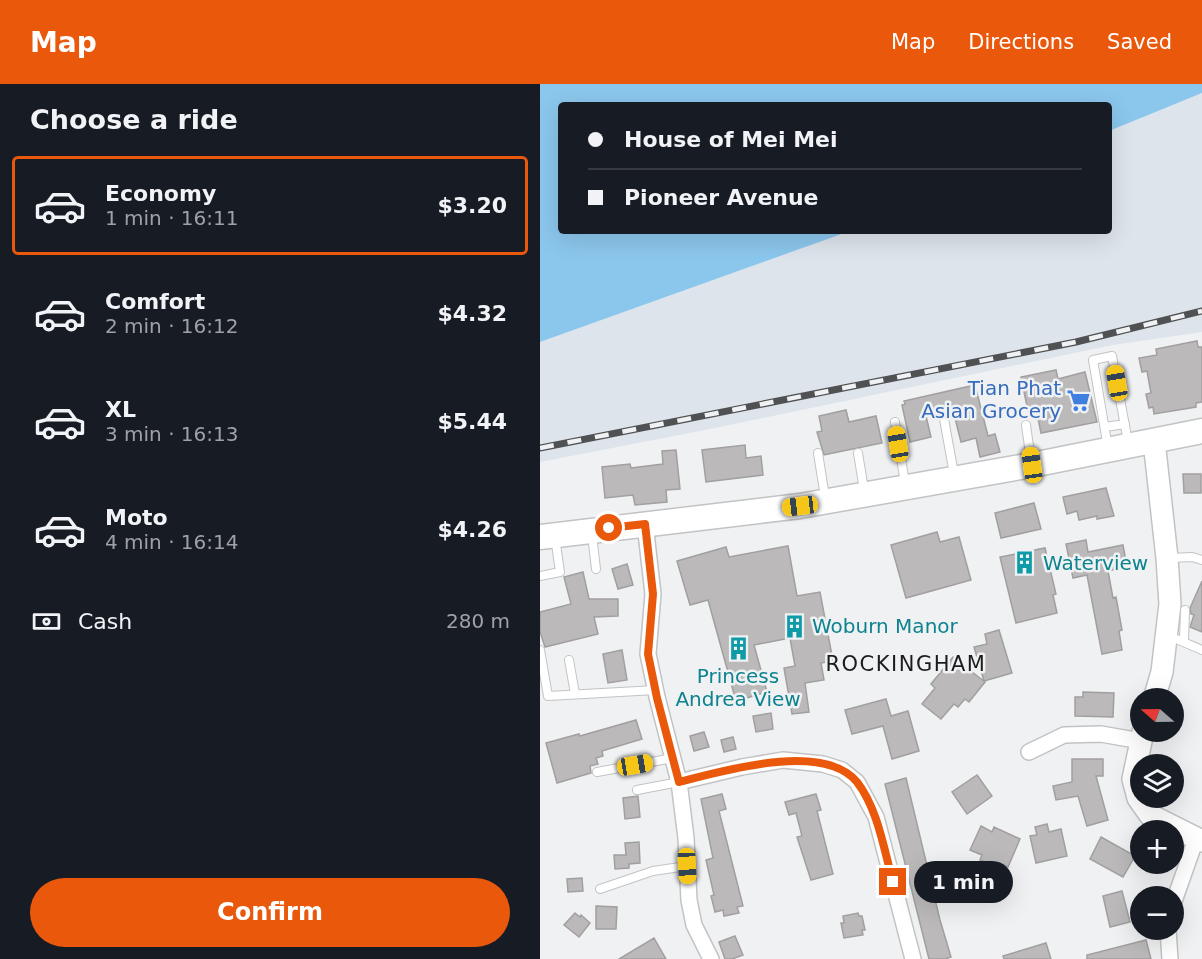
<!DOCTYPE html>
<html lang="en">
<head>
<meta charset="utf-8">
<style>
  :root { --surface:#171b24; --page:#242831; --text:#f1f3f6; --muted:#9ea1a6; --line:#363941; --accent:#ea580c }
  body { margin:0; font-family:"DejaVu Sans",sans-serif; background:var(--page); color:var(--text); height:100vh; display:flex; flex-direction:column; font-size:22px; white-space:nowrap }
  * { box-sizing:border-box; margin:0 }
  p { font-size:20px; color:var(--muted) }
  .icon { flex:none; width:33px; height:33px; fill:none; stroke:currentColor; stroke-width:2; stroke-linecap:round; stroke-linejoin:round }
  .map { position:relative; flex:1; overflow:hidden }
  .details { display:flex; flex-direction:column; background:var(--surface); width:540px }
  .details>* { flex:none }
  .banner { position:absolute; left:18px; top:18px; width:554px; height:132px; border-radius:6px; box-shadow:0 6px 24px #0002; display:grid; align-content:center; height:132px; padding:0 30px; background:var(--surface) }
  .needle { width:39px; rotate:290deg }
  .fabs { position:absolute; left:590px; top:604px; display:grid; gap:12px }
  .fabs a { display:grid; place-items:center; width:54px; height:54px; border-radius:50%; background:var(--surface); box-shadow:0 6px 24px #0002; font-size:30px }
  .end { position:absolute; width:27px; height:27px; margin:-14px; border:8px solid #ea580c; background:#fff; box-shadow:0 0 0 3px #fff }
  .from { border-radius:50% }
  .bubble { position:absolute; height:42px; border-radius:21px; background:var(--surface); box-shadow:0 6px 24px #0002; font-size:20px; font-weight:800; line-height:42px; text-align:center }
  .car { position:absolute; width:18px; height:36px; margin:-18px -9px; border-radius:8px; box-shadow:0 0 4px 2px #0007; background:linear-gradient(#f5c518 24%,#345 0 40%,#f5c518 0 76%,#345 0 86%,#f5c518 0) }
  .banner b { display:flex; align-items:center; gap:21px; height:57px; font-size:22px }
  .banner b+b { border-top:2px solid var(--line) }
  .banner i { width:15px; height:15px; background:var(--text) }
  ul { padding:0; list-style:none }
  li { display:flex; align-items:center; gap:18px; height:99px; margin:0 12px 9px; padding:0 18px; border:3px solid transparent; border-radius:6px }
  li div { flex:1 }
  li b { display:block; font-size:22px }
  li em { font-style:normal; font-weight:800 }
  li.current { border-color:var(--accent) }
  li>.icon { width:54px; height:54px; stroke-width:1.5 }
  h2 { padding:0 30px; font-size:27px; line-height:72px }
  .pay { display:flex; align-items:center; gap:15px; height:66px; padding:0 30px; font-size:22px }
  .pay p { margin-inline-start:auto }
  .cta { display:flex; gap:12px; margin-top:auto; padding:12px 30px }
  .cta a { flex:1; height:69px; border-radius:36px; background:var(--accent); color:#fff; font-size:24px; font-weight:800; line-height:69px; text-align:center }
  header { display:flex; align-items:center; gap:36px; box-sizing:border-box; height:84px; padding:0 30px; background:var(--accent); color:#fff }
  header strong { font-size:28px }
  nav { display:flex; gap:33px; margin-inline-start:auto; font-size:21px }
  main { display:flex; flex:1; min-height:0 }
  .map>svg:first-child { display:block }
  .built { fill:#dde4eb }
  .water { fill:#8bc6ec }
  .building { fill:#bbb9b9; stroke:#a19f9f; stroke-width:1.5 }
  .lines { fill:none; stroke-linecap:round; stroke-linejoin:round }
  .lane-casing { stroke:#c2c3c4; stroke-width:10 }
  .street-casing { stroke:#c2c3c4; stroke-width:18 }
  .secondary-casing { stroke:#c2c3c4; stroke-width:24 }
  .primary-casing { stroke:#c2c3c4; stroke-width:27 }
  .lane { stroke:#fff; stroke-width:8 }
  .street { stroke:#fff; stroke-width:15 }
  .secondary { stroke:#fff; stroke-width:21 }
  .primary { stroke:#fff; stroke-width:24 }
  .rail-casing { stroke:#505152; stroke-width:7 }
  .rail { stroke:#f0f1f3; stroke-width:4.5; stroke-dasharray:14; stroke-linecap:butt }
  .route { stroke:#ea580c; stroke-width:8 }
  .labels { text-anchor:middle; stroke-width:5; stroke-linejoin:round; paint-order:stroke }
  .shop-label { font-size:20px; fill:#366cbe; stroke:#f0f1f3; text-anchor:end }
  .culture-label { font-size:20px; fill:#0d838f; stroke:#f0f1f3; text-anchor:start }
  .neighbourhood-label { font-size:21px; letter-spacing:1.5px; fill:#1c1c1d; stroke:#f0f1f3 }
</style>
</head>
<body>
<header>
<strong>Map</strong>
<nav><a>Map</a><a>Directions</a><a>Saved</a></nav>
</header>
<main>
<section class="details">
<h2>Choose a ride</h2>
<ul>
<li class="current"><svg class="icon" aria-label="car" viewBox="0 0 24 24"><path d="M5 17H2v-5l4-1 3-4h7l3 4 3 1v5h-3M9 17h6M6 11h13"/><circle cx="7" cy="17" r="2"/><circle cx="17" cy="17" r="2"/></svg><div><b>Economy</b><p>1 min · 16:11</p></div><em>$3.20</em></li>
<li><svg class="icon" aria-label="car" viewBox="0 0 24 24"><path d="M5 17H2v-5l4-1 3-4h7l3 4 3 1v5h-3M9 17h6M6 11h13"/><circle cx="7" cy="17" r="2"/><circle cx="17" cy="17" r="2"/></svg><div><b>Comfort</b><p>2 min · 16:12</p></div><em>$4.32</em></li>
<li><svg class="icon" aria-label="car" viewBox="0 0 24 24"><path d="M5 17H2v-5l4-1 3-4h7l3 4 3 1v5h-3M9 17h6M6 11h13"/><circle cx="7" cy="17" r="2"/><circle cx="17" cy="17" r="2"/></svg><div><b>XL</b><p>3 min · 16:13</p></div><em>$5.44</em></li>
<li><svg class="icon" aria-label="car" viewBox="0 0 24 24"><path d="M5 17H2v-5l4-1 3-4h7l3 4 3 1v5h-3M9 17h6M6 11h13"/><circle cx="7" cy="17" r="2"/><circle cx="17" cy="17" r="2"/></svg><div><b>Moto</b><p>4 min · 16:14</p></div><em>$4.26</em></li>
</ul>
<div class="pay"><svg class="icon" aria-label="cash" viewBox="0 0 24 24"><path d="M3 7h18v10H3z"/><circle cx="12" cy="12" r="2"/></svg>Cash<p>280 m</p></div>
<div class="cta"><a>Confirm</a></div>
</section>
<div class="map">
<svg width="662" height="875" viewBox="0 0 662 875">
  <rect width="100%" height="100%" fill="#f0f1f3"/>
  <!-- built -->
  <path class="built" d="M662,9V248L573,261L165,346L0,378V258L310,147H568L569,47Z"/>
  <!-- water -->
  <path class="water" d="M0,0H662V9L569,47L568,21H21V147H310L0,258Z"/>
  <!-- building -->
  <path class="building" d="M657,257L658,263H662V318L656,319V323L614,330L613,323L609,324L606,310L611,309L607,287L602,288L599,274L617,271L616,265Z
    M516,286L518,295L545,288L557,338L501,349L496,325L488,327L481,293Z
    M435,301L448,352L455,350L460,368L440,373L436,354L421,358L412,322L385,328L391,353L370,358L362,321L365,320L364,317Z
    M306,326L309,338L336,332L342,359L284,371L277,348L282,347L279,332Z
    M205,361L206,374L221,372L223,391L166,398L162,366Z
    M136,366L140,405L126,406L127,418L95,421L93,411L65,414L62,383L90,380L91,384L123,380L122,367Z
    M643,390H661V409H644Z
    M566,404L574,432L557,435V432L539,436L537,427L527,430L523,413Z
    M494,419L501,445L461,454L455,429Z
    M397,448L400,458L419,453L431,496L366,514L351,461Z
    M546,456L548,468L583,461L587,483L568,487L573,514L576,513L582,546L579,547L582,566L562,570L547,491L533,494L526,460Z
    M248,462L257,512L280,508L293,577L281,579L284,596L265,599L269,628L252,630L244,584L255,582L250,554L214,561L227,608L196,617L168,516L150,521L137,477L186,463L189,473Z
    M505,464L516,510L513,511L517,529L476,539L460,473Z
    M87,480L93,501L78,505L72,485Z
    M43,488L49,515H78V532L54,533L58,550L5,563L0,548V528L31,520L24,493Z
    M662,497V548L650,543L654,531L651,530L650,524Z
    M459,546L472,589L444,597L434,563L447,560L445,550Z
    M82,566L87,596L68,599L63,570Z
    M413,573L445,598L429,618L425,615L418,623L414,620L401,635L382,620L395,604L391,600Z
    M543,608L574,609L573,633L535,632V613H543Z
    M346,615L351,632L368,627L379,667L352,675L343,642L312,650L305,626Z
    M231,629L233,645L216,648L213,632Z
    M96,636L102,655L62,667L63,672L56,674L58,680L50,682L51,689L17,699L6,659L39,650L40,652Z
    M164,648L169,663L154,667L150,652Z
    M193,653L196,665L184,668L181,656Z
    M532,675H563V692H556L568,736L547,742L538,712L516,716L513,702L532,698Z
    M437,691L452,712L427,730L412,708Z
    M366,694L400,836L411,873L405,875H389L345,700Z
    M182,710L186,725L179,727L203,822L197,823L199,829L184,832L183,826L175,828L171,812L174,811L166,776L173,774L161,715Z
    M276,710L281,726L277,727L293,790L271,796L257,753L262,752L256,729L249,731L245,718Z
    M98,712L100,733L85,735L83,714Z
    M507,740L509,748L521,745L527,772L496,779L490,752L497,751L495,743Z
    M441,742L452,748L454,743L480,755L468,783L459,779L457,783L440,776L442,771L430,766Z
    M561,753L595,772L583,793L550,775Z
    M99,758L100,779L89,780V784L75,785L74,771H86L85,759Z
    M42,794L43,807L28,808L27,795Z
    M582,807L590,838L570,843L563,812Z
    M56,822L77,823L76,845H56Z
    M35,829L40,833L41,831L50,839L39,853L24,841Z
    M318,829L319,832H322L325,846H322L323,851L304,854L301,839H304L303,832Z
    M195,852L203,871L192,875H185L179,858Z
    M114,854L126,875H79Z
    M606,856L611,875H547V871Z
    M506,859L511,875H464L463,872Z"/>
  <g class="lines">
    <defs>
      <path id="lane" d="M404,335L414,390
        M355,338L365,399
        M486,341L491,377
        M565,343L585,340
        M568,364L553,276L572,272L588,358
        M278,369L285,413
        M318,369L324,406
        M52,451L56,485
        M629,474L652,473L662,476
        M0,492L20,488L15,453
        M627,551L662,566
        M644,557L645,526
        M0,566L8,612L116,606
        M29,576L35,610
        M57,688L133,674
        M97,706L139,698
        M60,805L113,787L147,782"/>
      <path id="street" d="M105,440L113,510L108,570L117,613L139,698L146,754L149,816L154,841L171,875
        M489,668L524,651L561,650L601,657
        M139,698L202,683L243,676L283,680L302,686L317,698L336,733L373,875
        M633,820L656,755
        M628,846L630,875"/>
      <path id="secondary" d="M614,615L622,588L630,520L627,474L614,357
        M603,648L593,695L598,714L610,731L662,757"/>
      <path id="primary" d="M0,453L260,422L492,381L662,347"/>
    </defs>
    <!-- lane casing -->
    <use href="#lane" class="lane-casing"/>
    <!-- street casing -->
    <use href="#street" class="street-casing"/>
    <!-- secondary casing -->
    <use href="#secondary" class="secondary-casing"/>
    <!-- primary casing -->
    <use href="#primary" class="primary-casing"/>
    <!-- lane -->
    <use href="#lane" class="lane"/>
    <!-- street -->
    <use href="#street" class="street"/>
    <!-- secondary -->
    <use href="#secondary" class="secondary"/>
    <!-- primary -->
    <use href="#primary" class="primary"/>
    <defs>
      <path id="rail" d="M0,364L536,258L662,227"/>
    </defs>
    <!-- rail casing -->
    <use href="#rail" class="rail-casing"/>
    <!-- rail -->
    <use href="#rail" class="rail"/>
  </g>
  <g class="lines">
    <!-- route -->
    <path class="route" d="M69,444L105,440L113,510L108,570L117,614L139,698C183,687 283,657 317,698C338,725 344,766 353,798"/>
  </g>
  <!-- icons -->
  <defs>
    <symbol id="supermarket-bare" viewBox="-9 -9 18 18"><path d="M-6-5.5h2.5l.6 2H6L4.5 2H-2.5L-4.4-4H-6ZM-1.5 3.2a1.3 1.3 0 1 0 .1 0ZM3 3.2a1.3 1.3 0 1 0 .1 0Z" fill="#3f7fe0" stroke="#f0f1f3" stroke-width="2.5" paint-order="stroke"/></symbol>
    <symbol id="building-bare" viewBox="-9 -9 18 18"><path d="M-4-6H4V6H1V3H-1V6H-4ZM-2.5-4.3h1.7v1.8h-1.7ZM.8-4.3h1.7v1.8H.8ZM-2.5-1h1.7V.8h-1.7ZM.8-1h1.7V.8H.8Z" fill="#0f9aa8" stroke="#f0f1f3" stroke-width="2.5" paint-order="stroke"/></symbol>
  </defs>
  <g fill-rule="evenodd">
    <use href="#supermarket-bare" x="522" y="300" width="33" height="33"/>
    <use href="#building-bare" x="468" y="462" width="33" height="33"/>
    <use href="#building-bare" x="238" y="526" width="33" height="33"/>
    <use href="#building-bare" x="182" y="548" width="33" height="33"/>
  </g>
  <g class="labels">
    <!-- shop labels -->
    <g class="shop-label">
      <text x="521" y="311">Tian Phat<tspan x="521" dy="23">Asian Grocery</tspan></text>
    </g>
    <!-- culture labels -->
    <g class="culture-label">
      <text x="503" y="486">Waterview</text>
      <text x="272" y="549">Woburn Manor</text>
      <text x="198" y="599" text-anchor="middle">Princess<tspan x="198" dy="23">Andrea View</tspan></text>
    </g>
    <!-- neighbourhood labels -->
    <g class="neighbourhood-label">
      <text x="366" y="587">ROCKINGHAM</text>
    </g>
  </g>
</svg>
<div class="fabs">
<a><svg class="needle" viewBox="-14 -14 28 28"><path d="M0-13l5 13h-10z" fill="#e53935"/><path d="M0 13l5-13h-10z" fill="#9ea1a6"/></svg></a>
<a><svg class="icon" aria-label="layers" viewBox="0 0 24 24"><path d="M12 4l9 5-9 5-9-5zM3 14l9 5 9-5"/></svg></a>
<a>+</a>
<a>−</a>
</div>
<i class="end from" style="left:69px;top:444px"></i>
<i class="end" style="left:353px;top:798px"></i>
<div class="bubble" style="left:374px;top:777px;width:99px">1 min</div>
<i class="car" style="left:577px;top:299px;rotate:350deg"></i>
<i class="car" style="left:358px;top:360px;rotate:351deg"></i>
<i class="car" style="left:492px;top:381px;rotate:352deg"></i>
<i class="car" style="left:260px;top:422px;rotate:263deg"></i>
<i class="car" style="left:95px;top:681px;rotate:80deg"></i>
<i class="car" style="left:147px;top:782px;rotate:177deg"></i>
<div class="banner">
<b><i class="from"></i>House of Mei Mei</b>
<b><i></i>Pioneer Avenue</b>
</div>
</div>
</main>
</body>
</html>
